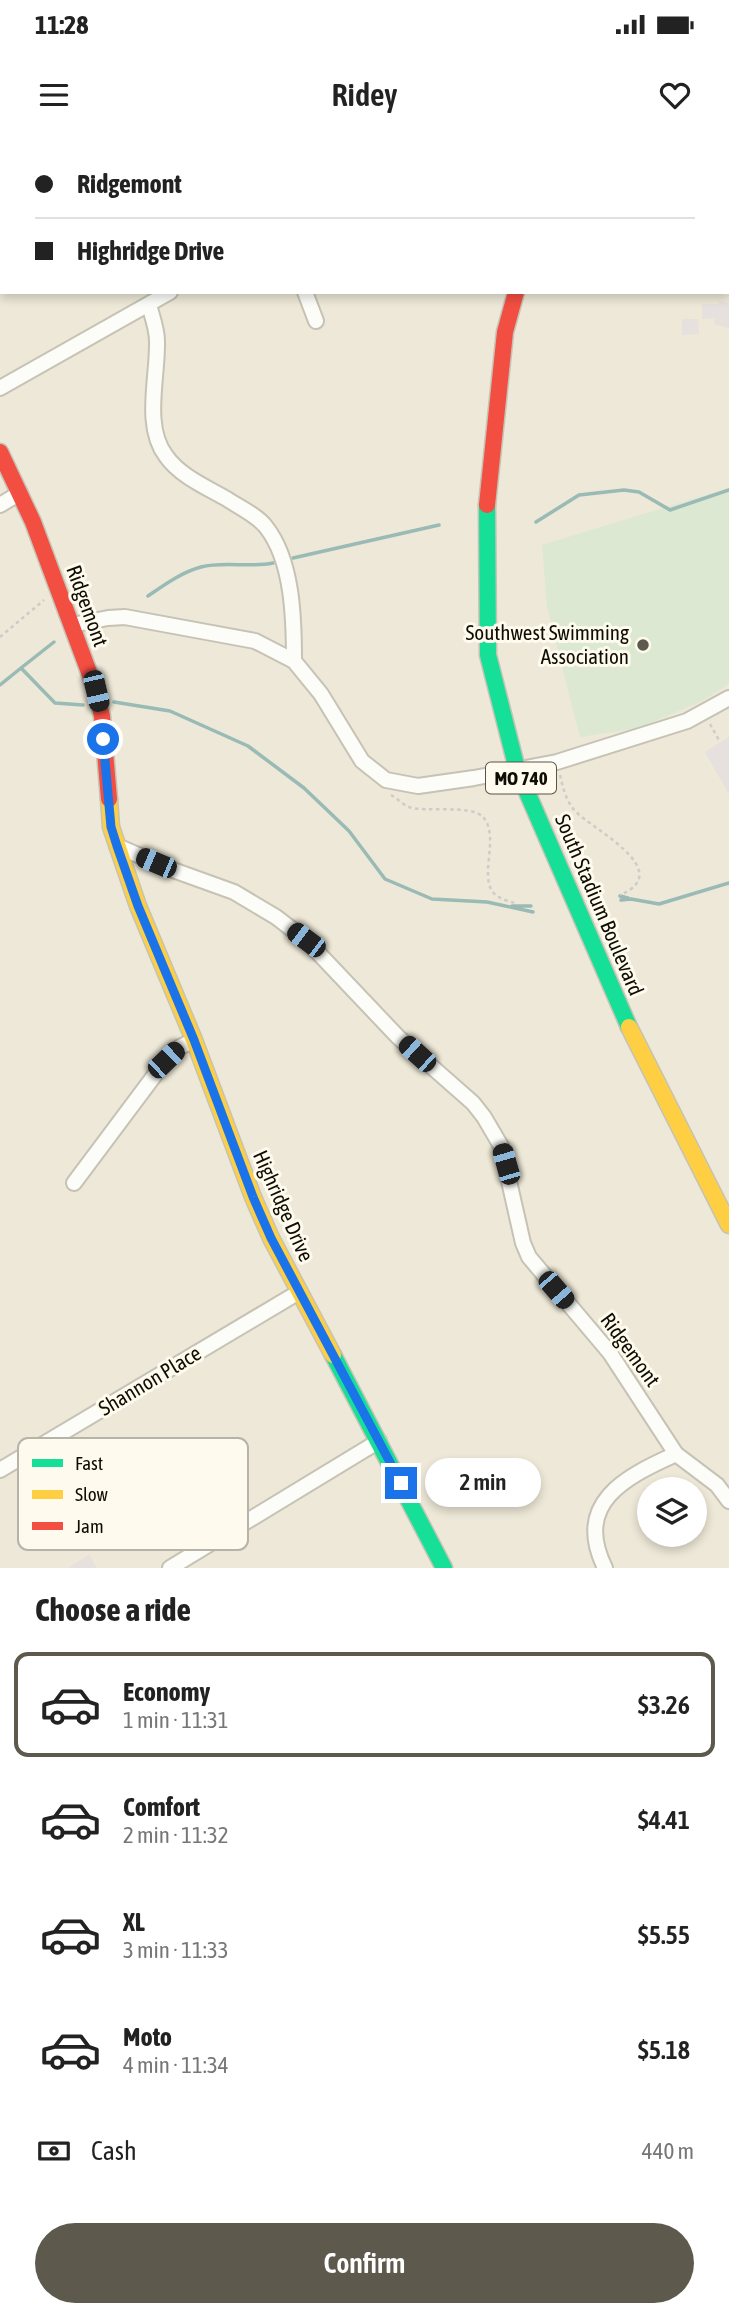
<!DOCTYPE html>
<html lang="en">
<head>
<meta charset="utf-8">
<style>
  :root { --surface:#fff; --page:#f2f2f2; --text:#222; --muted:#767676; --line:#e0e0e0; --accent:#5d594d }
  body { margin:0; font-family:"Asap Condensed",sans-serif; background:var(--page); color:var(--text); height:100vh; display:flex; flex-direction:column; font-size:26px; white-space:nowrap }
  * { box-sizing:border-box; margin:0 }
  p { font-size:23px; color:var(--muted) }
  .icon { flex:none; width:38px; height:38px; fill:none; stroke:currentColor; stroke-width:2; stroke-linecap:round; stroke-linejoin:round }
  .map { position:relative; height:1428px; overflow:hidden }
  .details { display:flex; flex-direction:column; background:var(--surface); flex:1 }
  .details>* { flex:none }
  .top-card { position:absolute; left:0px; top:0px; width:730px; height:154px; box-shadow:0 4px 10px #0003; display:grid; align-content:center; height:154px; padding:0 35px; background:var(--surface) }
  .fabs { position:absolute; left:637px; top:1337px; display:grid; gap:14px }
  .fabs a { display:grid; place-items:center; width:70px; height:70px; border-radius:50%; background:var(--surface); box-shadow:0 4px 10px #0003; font-size:35px }
  .end { position:absolute; width:32px; height:32px; margin:-16px; border:9px solid #1a73e8; background:#fff; box-shadow:0 0 0 4px #fff }
  .from { border-radius:50% }
  .bubble { position:absolute; height:49px; border-radius:24px; background:var(--surface); box-shadow:0 4px 10px #0003; font-size:23px; font-weight:600; line-height:49px; text-align:center }
  .car { position:absolute; width:21px; height:42px; margin:-21px -10px; border-radius:9px; box-shadow:0 0 5px 2px #0007; background:linear-gradient(#222 24%,#8ab4d8 0 40%,#222 0 76%,#8ab4d8 0 86%,#222 0) }
  .top-card b { display:flex; align-items:center; gap:24px; height:66px; font-size:26px }
  .top-card b+b { border-top:2px solid var(--line) }
  .top-card i { width:18px; height:18px; background:var(--text) }
  ul { padding:0; list-style:none }
  li { display:flex; align-items:center; gap:21px; height:105px; margin:0 14px 10px; padding:0 21px; border:4px solid transparent; border-radius:14px }
  li div { flex:1 }
  li b { display:block; font-size:26px }
  li em { font-style:normal; font-weight:600 }
  li.selected { border-color:var(--accent) }
  li>.icon { width:63px; height:63px; stroke-width:1.5 }
  h2 { padding:0 35px; font-size:32px; line-height:84px }
  .pay { display:flex; align-items:center; gap:18px; height:77px; padding:0 35px; font-size:26px }
  .pay p { margin-inline-start:auto }
  .primary-button { display:flex; gap:14px; margin-top:auto; padding:14px 35px }
  .primary-button a { flex:1; height:80px; border-radius:42px; background:var(--accent); color:#fff; font-size:28px; font-weight:600; line-height:80px; text-align:center }
  .status { display:flex; justify-content:space-between; align-items:center; height:49px; padding:0 35px; background:var(--surface); direction:ltr }
  .status svg { height:19px; fill:currentColor }
  header { display:flex; justify-content:space-between; align-items:center; height:91px; padding:0 35px; background:var(--surface); font-size:32px; font-weight:600 }
  .map>svg:first-child { display:block }
  .green { fill:#dce8d2 }
  .lines { fill:none; stroke-linecap:round; stroke-linejoin:round }
  .stream { stroke:#99bab5; stroke-width:3.5 }
  .building { fill:#e6e0de }
  .street-casing { stroke:#c6c3b5; stroke-width:18 }
  .fast-casing { stroke:#c6c3b5; stroke-width:19 }
  .slow-casing { stroke:#c6c3b5; stroke-width:19 }
  .jam-casing { stroke:#c6c3b5; stroke-width:19 }
  .path { stroke:#ceccc7; stroke-width:2.5; stroke-dasharray:3.5 3.5; stroke-linecap:butt }
  .street { stroke:#fcfcf9; stroke-width:14 }
  .fast { stroke:#16e098; stroke-width:16 }
  .slow { stroke:#ffcf43; stroke-width:16 }
  .jam { stroke:#f24e42; stroke-width:16 }
  .route { stroke:#1a73e8; stroke-width:9 }
  .poi-dot { fill:#5d594d; stroke:#fefbee; stroke-width:2.5 }
  .labels { text-anchor:middle; stroke-width:6; stroke-linejoin:round; paint-order:stroke }
  .shield { fill:#fefbee; stroke:#57544a; stroke-width:2 }
  .shield-label { font-size:19px; font-weight:bold; fill:#0f0c03 }
  .street-label { font-size:21px; fill:#0f0c03; stroke:#fefbee }
  .poi-label { font-size:21px; fill:#0f0c03; stroke:#fefbee; text-anchor:end }
  .key { fill:#fefbee; stroke:#b6b3a8; stroke-width:2 }
  .key-label { font-size:19px; fill:#0f0c03 }
</style>
</head>
<body>
<div class="status"><b>11:28</b><svg viewBox="0 0 49 12"><path d="M0 12V9h3v3zM5 12V6h3v6zM10 12V3h3v9zM15 12V0h3v12zM26 1h20v11H26zM47 4h2v5h-2z"/></svg></div>
<header><svg class="icon" aria-label="menu" viewBox="0 0 24 24"><path d="M4 6h16M4 12h16M4 18h16"/></svg>Ridey<svg class="icon" aria-label="heart" viewBox="0 0 24 24"><path d="M12 20l-8-8c-3-5 5-10 8-4 3-6 11-1 8 4z"/></svg></header>
<div class="map">
<svg width="729" height="1428" viewBox="0 0 729 1428">
  <rect width="100%" height="100%" fill="#ede8d7"/>
  <!-- green -->
  <path class="green" d="M729,348V544L702,561L639,588L580,597L547,467L542,405Z"/>
  <g class="lines">
    <!-- stream -->
    <path class="stream" d="M536,382L579,355L624,350L639,352L670,370L729,350
      M293,418L439,385
      M148,456C164,445 182,432 201,427C224,421 250,428 273,423
      M21,528L54,502
      M0,545L21,528L55,563L83,565
      M114,562L170,571L248,606L304,648L349,691L385,739L432,759L487,762L533,772
      M620,756L628,758
      M621,760L631,759L659,764L729,743
      M512,766H531"/>
  </g>
  <!-- building -->
  <path class="building" d="M719,161L729,163V188L714,184L715,178L702,179V164H719Z
    M682,179H698L699,194L682,195Z
    M729,597V654L705,612Z
    M89,1415L97,1428H68Z"/>
  <g class="lines">
    <defs>
      <path id="street" d="M228,0L229,2
        M38,2L41,0
        M420,2L423,0
        M728,11L729,10
        M0,24L2,23
        M728,48L729,50
        M305,152L316,181
        M149,165C152,176 157,189 157,201C158,237 143,286 166,316C180,336 206,347 227,359C239,367 258,376 266,387C293,421 294,480 294,521
        M0,248L170,152
        M0,365L20,353
        M72,485L108,478L125,477L255,501L294,521L321,554L362,621L386,640L418,646L474,638L557,622L687,581L729,558
        M117,706L173,730L234,752L276,777L306,800L398,897L473,963L484,977L501,1006L523,1103L529,1117L610,1213L676,1314
        M74,1043L166,920L180,907L194,900
        M0,1330L299,1152
        M170,1428L379,1301
        M605,1428C573,1363 625,1337 676,1314L717,1345L729,1361"/>
      <path id="fast" d="M487,365L488,515L517,629L629,887
        M333,1215L444,1428"/>
      <path id="slow" d="M109,659L111,687L138,766L194,900L253,1057L271,1098L333,1215
        M629,887L729,1085"/>
      <path id="jam" d="M566,2L567,0
        M0,312L33,382L96,551L102,576L109,659
        M487,365L505,192L516,152"/>
    </defs>
    <!-- street casing -->
    <use href="#street" class="street-casing"/>
    <!-- fast casing -->
    <use href="#fast" class="fast-casing"/>
    <!-- slow casing -->
    <use href="#slow" class="slow-casing"/>
    <!-- jam casing -->
    <use href="#jam" class="jam-casing"/>
    <!-- path -->
    <path class="path" d="M0,497L44,460
      M710,584L720,602
      M560,635C563,648 566,661 575,671C592,689 677,731 620,755
      M391,655C397,658 403,665 409,667C426,673 471,664 483,677C502,698 474,744 499,757C503,760 509,761 514,763"/>
    <!-- street -->
    <use href="#street" class="street"/>
    <!-- fast -->
    <use href="#fast" class="fast"/>
    <!-- slow -->
    <use href="#slow" class="slow"/>
    <!-- jam -->
    <use href="#jam" class="jam"/>
  </g>
  <g class="lines">
    <!-- route -->
    <path class="route" d="M103,599L111,687L117,706L138,766L194,900L253,1057L271,1098L401,1343"/>
  </g>
  <!-- markers -->
  <circle class="poi-dot" cx="643" cy="505" r="7"/>
  <g class="labels">
    <!-- shield labels -->
    <rect class="shield" x="486" y="622.5" width="70" height="31" rx="5"/>
    <g class="shield-label">
      <text x="521" y="645">MO 740</text>
    </g>
    <!-- street labels -->
    <g class="street-label">
      <text transform="translate(87 466) rotate(70)" y="7">Ridgemont</text>
      <text transform="translate(599 765) rotate(67)" y="7">South Stadium Boulevard</text>
      <text transform="translate(283 1066) rotate(66)" y="7">Highridge Drive</text>
      <text transform="translate(630 1210) rotate(54)" y="7">Ridgemont</text>
      <text transform="translate(150 1241) rotate(-31)" y="7">Shannon Place</text>
    </g>
    <!-- poi labels -->
    <g class="poi-label">
      <text x="629" y="500">Southwest Swimming<tspan x="629" dy="24">Association</tspan></text>
    </g>
  </g>
  <!-- legend -->
  <rect x="18" y="1298" width="230" height="112" rx="10" class="key"/>
  <rect x="32" y="1319" width="31" height="8" fill="#16e098"/>
  <rect x="32" y="1350" width="31" height="9" fill="#ffcf43"/>
  <rect x="32" y="1382" width="31" height="8" fill="#f24e42"/>
  <g class="key-label">
    <text x="75" y="1330">Fast</text>
    <text x="75" y="1361">Slow</text>
    <text x="75" y="1393">Jam</text>
  </g>
</svg>
<div class="fabs">
<a><svg class="icon" aria-label="layers" viewBox="0 0 24 24"><path d="M12 4l9 5-9 5-9-5zM3 14l9 5 9-5"/></svg></a>
</div>
<i class="end from" style="left:103px;top:599px"></i>
<i class="end" style="left:401px;top:1343px"></i>
<div class="bubble" style="left:425px;top:1318px;width:116px">2 min</div>
<i class="car" style="left:96px;top:551px;rotate:167deg"></i>
<i class="car" style="left:156px;top:723px;rotate:293deg"></i>
<i class="car" style="left:306px;top:800px;rotate:307deg"></i>
<i class="car" style="left:417px;top:914px;rotate:312deg"></i>
<i class="car" style="left:166px;top:920px;rotate:46deg"></i>
<i class="car" style="left:506px;top:1024px;rotate:344deg"></i>
<i class="car" style="left:556px;top:1150px;rotate:139deg"></i>
<div class="top-card">
<b><i class="from"></i>Ridgemont</b>
<b><i></i>Highridge Drive</b>
</div>
</div>
<section class="details">
<h2>Choose a ride</h2>
<ul>
<li class="selected"><svg class="icon" aria-label="car" viewBox="0 0 24 24"><path d="M5 17H2v-5l4-1 3-4h7l3 4 3 1v5h-3M9 17h6M6 11h13"/><circle cx="7" cy="17" r="2"/><circle cx="17" cy="17" r="2"/></svg><div><b>Economy</b><p>1 min · 11:31</p></div><em>$3.26</em></li>
<li><svg class="icon" aria-label="car" viewBox="0 0 24 24"><path d="M5 17H2v-5l4-1 3-4h7l3 4 3 1v5h-3M9 17h6M6 11h13"/><circle cx="7" cy="17" r="2"/><circle cx="17" cy="17" r="2"/></svg><div><b>Comfort</b><p>2 min · 11:32</p></div><em>$4.41</em></li>
<li><svg class="icon" aria-label="car" viewBox="0 0 24 24"><path d="M5 17H2v-5l4-1 3-4h7l3 4 3 1v5h-3M9 17h6M6 11h13"/><circle cx="7" cy="17" r="2"/><circle cx="17" cy="17" r="2"/></svg><div><b>XL</b><p>3 min · 11:33</p></div><em>$5.55</em></li>
<li><svg class="icon" aria-label="car" viewBox="0 0 24 24"><path d="M5 17H2v-5l4-1 3-4h7l3 4 3 1v5h-3M9 17h6M6 11h13"/><circle cx="7" cy="17" r="2"/><circle cx="17" cy="17" r="2"/></svg><div><b>Moto</b><p>4 min · 11:34</p></div><em>$5.18</em></li>
</ul>
<div class="pay"><svg class="icon" aria-label="cash" viewBox="0 0 24 24"><path d="M3 7h18v10H3z"/><circle cx="12" cy="12" r="2"/></svg>Cash<p>440 m</p></div>
<div class="primary-button"><a>Confirm</a></div>
</section>
</body>
</html>
